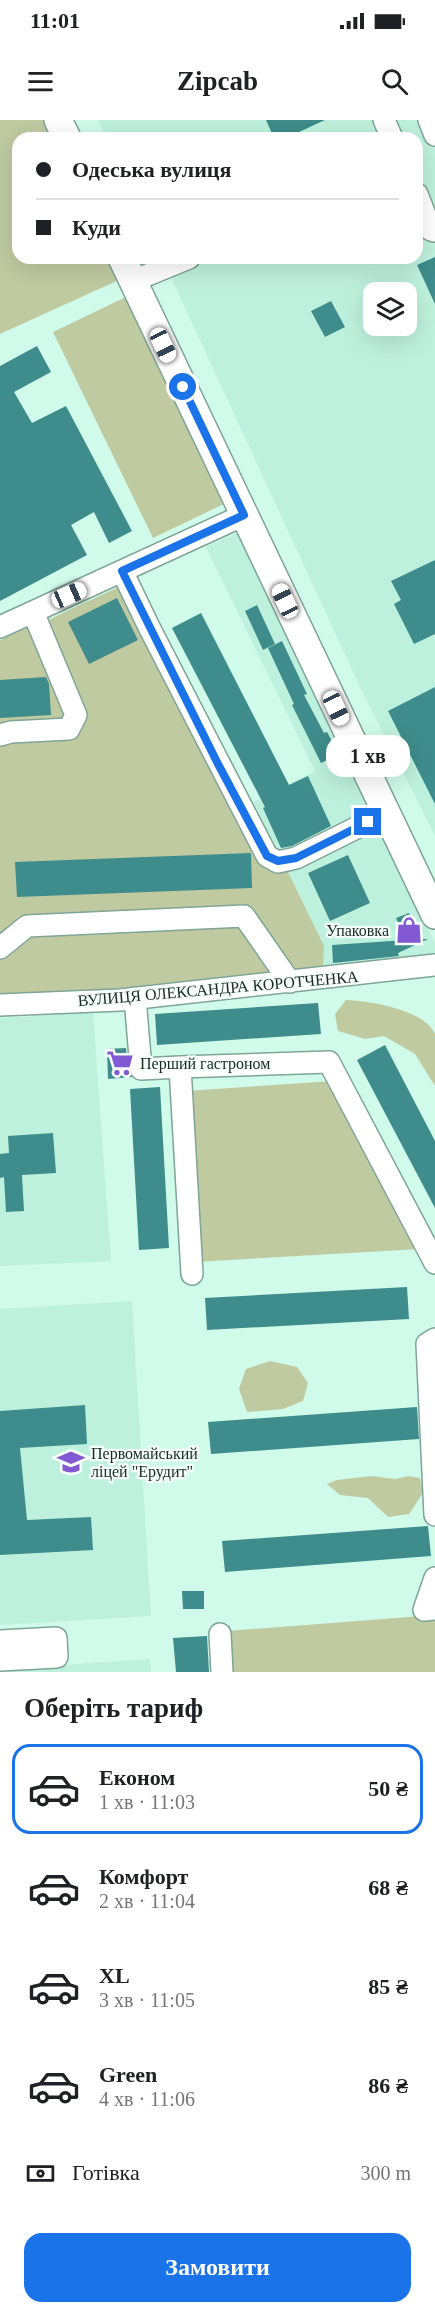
<!DOCTYPE html>
<html lang="uk">
<head>
<meta charset="utf-8">
<style>
  :root { --surface:#fff; --page:#f6f6f6; --text:#202124; --muted:#757577; --line:#e0e0e0; --accent:#1a73e8 }
  body { margin:0; font-family:"Times New Roman",serif; background:var(--page); color:var(--text); height:100vh; display:flex; flex-direction:column; font-size:22px; white-space:nowrap }
  * { box-sizing:border-box; margin:0 }
  p { font-size:20px; color:var(--muted) }
  .icon { flex:none; width:33px; height:33px; fill:none; stroke:currentColor; stroke-width:2; stroke-linecap:round; stroke-linejoin:round }
  .map { position:relative; height:1552px; overflow:hidden }
  .details { display:flex; flex-direction:column; background:var(--surface); flex:1 }
  .details>* { flex:none }
  .guide { position:absolute; left:12px; top:12px; width:411px; height:132px; border-radius:18px; box-shadow:0 6px 24px #0002; display:grid; align-content:center; height:132px; padding:0 24px; background:var(--surface) }
  .fabs { position:absolute; left:363px; top:162px; display:grid; gap:12px }
  .fabs a { display:grid; place-items:center; width:54px; height:54px; border-radius:12px; background:var(--surface); box-shadow:0 6px 24px #0002; font-size:30px }
  .end { position:absolute; width:27px; height:27px; margin:-14px; border:8px solid #1a73e8; background:#fff; box-shadow:0 0 0 3px #fff }
  .from { border-radius:50% }
  .bubble { position:absolute; height:42px; border-radius:18px; background:var(--surface); box-shadow:0 6px 24px #0002; font-size:20px; font-weight:800; line-height:42px; text-align:center }
  .car { position:absolute; width:18px; height:36px; margin:-18px -9px; border-radius:8px; box-shadow:0 0 4px 2px #0007; background:linear-gradient(#fff 24%,#345 0 40%,#fff 0 76%,#345 0 86%,#fff 0) }
  .guide b { display:flex; align-items:center; gap:21px; height:57px; font-size:22px }
  .guide b+b { border-top:2px solid var(--line) }
  .guide i { width:15px; height:15px; background:var(--text) }
  ul { padding:0; list-style:none }
  li { display:flex; align-items:center; gap:18px; height:90px; margin:0 12px 9px; padding:0 12px; border:3px solid transparent; border-radius:18px }
  li div { flex:1 }
  li b { display:block; font-size:22px }
  li em { font-style:normal; font-weight:800 }
  li.current { border-color:var(--accent) }
  li>.icon { width:54px; height:54px; stroke-width:1.5 }
  h2 { padding:0 24px; font-size:27px; line-height:72px }
  .pay { display:flex; align-items:center; gap:15px; height:66px; padding:0 24px; font-size:22px }
  .pay p { margin-inline-start:auto }
  .cta { display:flex; gap:12px; margin-top:auto; padding:12px 24px }
  .cta a { flex:1; height:69px; border-radius:18px; background:var(--accent); color:#fff; font-size:24px; font-weight:800; line-height:69px; text-align:center }
  .status { display:flex; justify-content:space-between; align-items:center; height:42px; padding:0 30px; background:var(--surface); direction:ltr }
  .status svg { height:16px; fill:currentColor }
  header { display:flex; justify-content:space-between; align-items:center; height:78px; padding:0 24px; background:var(--surface); font-size:27px; font-weight:800 }
  .map>svg:first-child { display:block }
  .built { fill:#bef1dd; fill-rule:evenodd }
  .green { fill:#c0caa1 }
  .building { fill:#3e8c8b }
  .lines { fill:none; stroke-linecap:round; stroke-linejoin:round }
  .minor-casing { stroke:#7ea596; stroke-width:24 }
  .major-casing { stroke:#7ea596; stroke-width:30 }
  .minor { stroke:#fff; stroke-width:21 }
  .major { stroke:#fff; stroke-width:27 }
  .route { stroke:#1a73e8; stroke-width:8 }
  .labels { text-anchor:middle; stroke-width:4.5; stroke-linejoin:round; paint-order:stroke }
  .poi-label { font-size:16px; fill:#192923; stroke:#f6fefb; text-anchor:start }
  .street-label { font-size:16px; fill:#192923; stroke:#f6fefb }
</style>
</head>
<body>
<div class="status"><b>11:01</b><svg viewBox="0 0 49 12"><path d="M0 12V9h3v3zM5 12V6h3v6zM10 12V3h3v9zM15 12V0h3v12zM26 1h20v11H26zM47 4h2v5h-2z"/></svg></div>
<header><svg class="icon" aria-label="menu" viewBox="0 0 24 24"><path d="M4 6h16M4 12h16M4 18h16"/></svg>Zipcab<svg class="icon" aria-label="search" viewBox="0 0 24 24"><circle cx="10" cy="10" r="6"/><path d="M15 15l6 6"/></svg></header>
<div class="map">
<svg width="435" height="1552" viewBox="0 0 435 1552">
  <rect width="100%" height="100%" fill="#d0fae9"/>
  <!-- built -->
  <path class="built" d="M98,0H435V716L361,569L162,138H417V18H107ZM374,172H406V206H374Z
    M241,411L435,823V840L323,854L324,826L253,682L315,651L206,427Z
    M93,893L111,1141L0,1146V898Z
    M132,1181L151,1496L0,1505V1189Z
    M150,1539L151,1552H0V1549Z"/>
  <!-- green -->
  <path class="green" d="M0,0H46L54,18H18V138H111L121,159L0,214Z
    M130,175L230,381L153,418L53,212Z
    M125,464L287,750L324,826L323,854L291,857L246,793L53,801L0,823V619L70,613L44,502Z
    M31,506L65,579V605L0,611V520Z
    M242,801L275,859L0,880V832L20,815Z
    M346,880C369,881 424,889 435,914C435,922 435,955 435,966L415,934L384,916L365,919L338,911L335,894Z
    M333,961L419,1129L195,1142L186,971Z
    M270,1241L297,1247L308,1263L303,1281L283,1289L247,1292L239,1269L246,1249Z
    M371,1356L395,1359L408,1356L420,1358L423,1373L409,1394L388,1397L368,1378L340,1375L327,1364L337,1360Z
    M435,1495V1552H230L227,1511Z"/>
  <!-- building -->
  <path class="building" d="M266,0H325L286,18H274Z
    M435,137V184L417,145Z
    M331,181L345,207L325,217L311,191Z
    M37,226L51,252L14,272L32,303L66,286L132,411L109,423L94,392L71,405L87,435L0,481V246Z
    M435,440V514L414,524L394,484L401,480L391,461Z
    M117,478L138,520L89,544L68,502Z
    M257,485L275,524L263,530L245,491Z
    M201,493L289,665L308,656L331,706L292,726L281,728L263,688L265,687L172,508Z
    M282,521L307,574L304,575L324,613L327,612L339,634L321,643L292,585L294,584L268,528Z
    M46,557L49,564L51,595L0,598V560Z
    M435,567V684L388,591Z
    M251,733L252,768L17,777L15,742Z
    M348,735L370,783L330,801L308,753Z
    M409,793L421,819H428L398,833L399,836L333,843L332,825L406,820L396,798Z
    M318,883L321,914L157,925L155,894Z
    M385,925L435,1021V1088L357,940Z
    M126,928L128,950L132,957L108,959L107,929Z
    M160,967L169,1128L139,1130L130,969Z
    M53,1013L56,1053L22,1055L24,1091L6,1092L4,1057L0,1058V1034L9,1033L8,1016Z
    M407,1167L409,1199L207,1210L205,1178Z
    M85,1285L87,1324L20,1328L27,1400L91,1397L93,1430L0,1435V1291Z
    M417,1287L419,1319L211,1334L208,1302Z
    M428,1406L431,1436L225,1452L222,1421Z
    M182,1471H204V1489H183Z
    M207,1516L209,1552H176L173,1518Z"/>
  <g class="lines">
    <defs>
      <path id="minor" d="M384,0L392,18
        M429,0L435,15
        M417,74L431,110L435,111
        M133,161L189,138
        M122,451L149,507L267,736L278,742L296,738L386,693
        M0,507L244,395
        M0,615L11,612L69,609L76,595L33,492
        M0,828L27,806L244,796L290,862
        M135,878L141,949L180,947L192,1154
        M0,885L120,880L435,845
        M180,947L329,942L435,1143
        M435,1219L427,1224L435,1395
        M435,1458L424,1490L435,1489
        M220,1514L222,1552
        M0,1521L56,1518L57,1537L0,1540"/>
      <path id="major" d="M58,0L67,18
        M122,138L435,795"/>
    </defs>
    <!-- minor casing -->
    <use href="#minor" class="minor-casing"/>
    <!-- major casing -->
    <use href="#major" class="major-casing"/>
    <!-- minor -->
    <use href="#minor" class="minor"/>
    <!-- major -->
    <use href="#major" class="major"/>
  </g>
  <g class="lines">
    <!-- route -->
    <path class="route" d="M183,267L244,395L122,451L218,644L267,736L278,741L296,738L368,702"/>
  </g>
  <!-- icons -->
  <defs>
    <symbol id="shop-bare" viewBox="-9 -9 18 18"><path d="M-5-2.5h2.3a2.7 3.5 0 0 1 5.4 0H5L5.5 6h-11ZM-1.5-2.5h3a1.5 2.3 0 0 0-3 0Z" fill="#8259d3" stroke="#f6fefb" stroke-width="2.5" paint-order="stroke"/></symbol>
    <symbol id="supermarket-bare" viewBox="-9 -9 18 18"><path d="M-6-5.5h2.5l.6 2H6L4.5 2H-2.5L-4.4-4H-6ZM-1.5 3.2a1.3 1.3 0 1 0 .1 0ZM3 3.2a1.3 1.3 0 1 0 .1 0Z" fill="#8259d3" stroke="#f6fefb" stroke-width="2.5" paint-order="stroke"/></symbol>
    <symbol id="school-bare" viewBox="-9 -9 18 18"><path d="M0-5L7-2L0 1L-7-2ZM-4 1L0 2.5L4 1V4Q0 6-4 4Z" fill="#8259d3" stroke="#f6fefb" stroke-width="2.5" paint-order="stroke"/></symbol>
  </defs>
  <g fill-rule="evenodd">
    <use href="#shop-bare" x="390" y="791" width="38" height="38"/>
    <use href="#supermarket-bare" x="101" y="924" width="38" height="38"/>
    <use href="#school-bare" x="52" y="1323" width="38" height="38"/>
  </g>
  <g class="labels">
    <!-- poi labels -->
    <g class="poi-label">
      <text x="389" y="816" text-anchor="end">Упаковка</text>
      <text x="140" y="949">Перший гастроном</text>
      <text x="91" y="1339">Первомайський<tspan x="91" dy="18">ліцей "Ерудит"</tspan></text>
    </g>
    <!-- street labels -->
    <g class="street-label">
      <text transform="translate(218 868) rotate(-5)" y="6">ВУЛИЦЯ ОЛЕКСАНДРА КОРОТЧЕНКА</text>
    </g>
  </g>
</svg>
<div class="fabs">
<a><svg class="icon" aria-label="layers" viewBox="0 0 24 24"><path d="M12 4l9 5-9 5-9-5zM3 14l9 5 9-5"/></svg></a>
</div>
<i class="end from" style="left:183px;top:267px"></i>
<i class="end" style="left:368px;top:702px"></i>
<div class="bubble" style="left:326px;top:615px;width:84px">1 хв</div>
<i class="car" style="left:163px;top:225px;rotate:155deg"></i>
<i class="car" style="left:69px;top:475px;rotate:66deg"></i>
<i class="car" style="left:285px;top:481px;rotate:335deg"></i>
<i class="car" style="left:336px;top:588px;rotate:155deg"></i>
<div class="guide">
<b><i class="from"></i>Одеська вулиця</b>
<b><i></i>Куди</b>
</div>
</div>
<section class="details">
<h2>Оберіть тариф</h2>
<ul>
<li class="current"><svg class="icon" aria-label="car" viewBox="0 0 24 24"><path d="M5 17H2v-5l4-1 3-4h7l3 4 3 1v5h-3M9 17h6M6 11h13"/><circle cx="7" cy="17" r="2"/><circle cx="17" cy="17" r="2"/></svg><div><b>Економ</b><p>1 хв · 11:03</p></div><em>50 ₴</em></li>
<li><svg class="icon" aria-label="car" viewBox="0 0 24 24"><path d="M5 17H2v-5l4-1 3-4h7l3 4 3 1v5h-3M9 17h6M6 11h13"/><circle cx="7" cy="17" r="2"/><circle cx="17" cy="17" r="2"/></svg><div><b>Комфорт</b><p>2 хв · 11:04</p></div><em>68 ₴</em></li>
<li><svg class="icon" aria-label="car" viewBox="0 0 24 24"><path d="M5 17H2v-5l4-1 3-4h7l3 4 3 1v5h-3M9 17h6M6 11h13"/><circle cx="7" cy="17" r="2"/><circle cx="17" cy="17" r="2"/></svg><div><b>XL</b><p>3 хв · 11:05</p></div><em>85 ₴</em></li>
<li><svg class="icon" aria-label="car" viewBox="0 0 24 24"><path d="M5 17H2v-5l4-1 3-4h7l3 4 3 1v5h-3M9 17h6M6 11h13"/><circle cx="7" cy="17" r="2"/><circle cx="17" cy="17" r="2"/></svg><div><b>Green</b><p>4 хв · 11:06</p></div><em>86 ₴</em></li>
</ul>
<div class="pay"><svg class="icon" aria-label="cash" viewBox="0 0 24 24"><path d="M3 7h18v10H3z"/><circle cx="12" cy="12" r="2"/></svg>Готівка<p>300 m</p></div>
<div class="cta"><a>Замовити</a></div>
</section>
</body>
</html>
